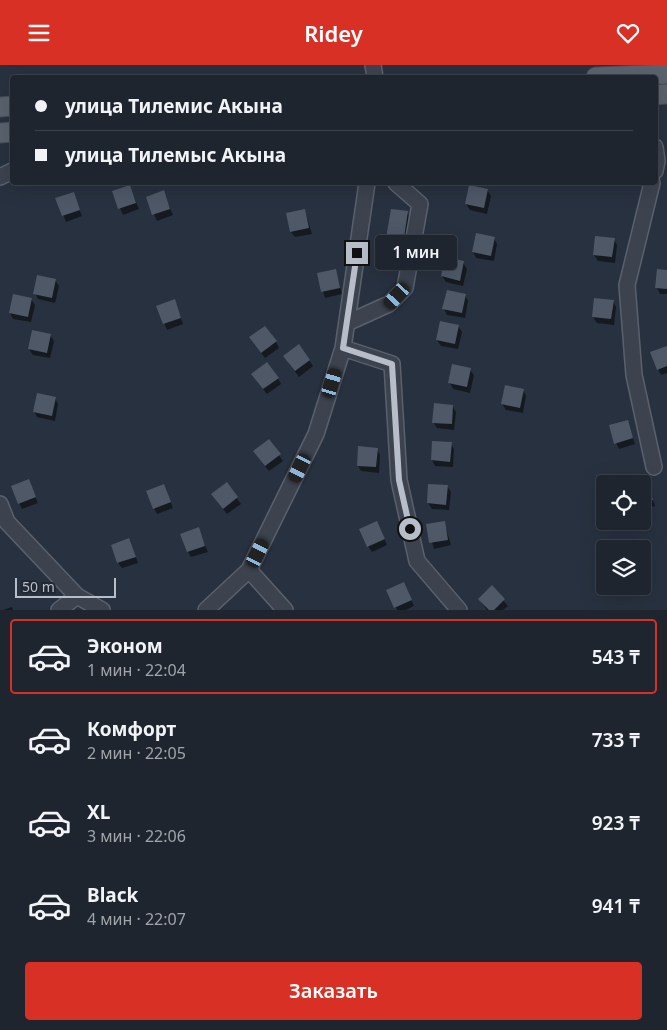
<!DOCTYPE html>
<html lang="ru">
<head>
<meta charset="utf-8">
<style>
  :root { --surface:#1e252f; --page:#2b313b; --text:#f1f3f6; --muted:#a1a5aa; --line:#3c424b; --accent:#d93025 }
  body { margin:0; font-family:"Noto Sans",sans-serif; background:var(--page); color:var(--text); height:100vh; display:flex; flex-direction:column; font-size:19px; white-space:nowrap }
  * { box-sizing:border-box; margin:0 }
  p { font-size:16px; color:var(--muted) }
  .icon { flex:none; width:28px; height:28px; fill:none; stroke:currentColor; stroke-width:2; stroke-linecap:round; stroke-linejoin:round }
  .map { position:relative; height:545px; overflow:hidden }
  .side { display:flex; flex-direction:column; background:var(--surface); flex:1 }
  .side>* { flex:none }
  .hud { position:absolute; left:10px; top:10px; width:648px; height:110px; border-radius:5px; box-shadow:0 5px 20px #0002,0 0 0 1px var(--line); display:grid; align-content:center; height:110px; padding:0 25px; background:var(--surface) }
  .fabs { position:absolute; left:596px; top:410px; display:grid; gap:10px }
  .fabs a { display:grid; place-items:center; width:55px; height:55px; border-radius:5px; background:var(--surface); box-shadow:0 5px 20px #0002,0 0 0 1px var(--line); font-size:25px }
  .scale { position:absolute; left:15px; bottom:12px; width:101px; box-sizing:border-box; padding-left:5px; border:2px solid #b8bec9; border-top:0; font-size:14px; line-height:18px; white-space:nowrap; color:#b8bec9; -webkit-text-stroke:4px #212834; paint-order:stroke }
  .end { position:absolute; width:22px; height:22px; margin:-11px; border:6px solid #b8bec9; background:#111; box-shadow:0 0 0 2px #111 }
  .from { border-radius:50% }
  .bubble { position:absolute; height:35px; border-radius:5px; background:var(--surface); box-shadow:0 5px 20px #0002,0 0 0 1px var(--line); font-size:16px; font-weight:600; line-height:35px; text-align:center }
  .car { position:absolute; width:15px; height:30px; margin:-15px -8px; border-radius:6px; box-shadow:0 0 4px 1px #0007; background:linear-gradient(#222 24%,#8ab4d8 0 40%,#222 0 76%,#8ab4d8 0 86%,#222 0) }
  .hud b { display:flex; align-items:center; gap:18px; height:48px; font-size:19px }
  .hud b+b { border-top:1px solid var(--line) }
  .hud i { width:12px; height:12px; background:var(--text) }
  ul { padding:9px 0 0; list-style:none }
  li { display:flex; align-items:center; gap:15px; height:75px; margin:0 10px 8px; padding:0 15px; border:2px solid transparent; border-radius:5px }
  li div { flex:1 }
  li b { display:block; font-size:19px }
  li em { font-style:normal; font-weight:600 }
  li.current { border-color:var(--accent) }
  li>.icon { width:45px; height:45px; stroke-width:1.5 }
  .cta { display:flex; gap:10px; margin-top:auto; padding:10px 25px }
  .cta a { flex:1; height:58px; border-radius:5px; background:var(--accent); color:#fff; font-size:20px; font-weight:600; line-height:58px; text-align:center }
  header { display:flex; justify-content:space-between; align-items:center; height:65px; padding:0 25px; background:var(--accent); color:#fff; font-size:22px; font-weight:600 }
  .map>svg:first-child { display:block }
  .shadow { fill:#0007 }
  .building { fill:#4e5867 }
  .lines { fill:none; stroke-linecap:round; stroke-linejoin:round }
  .minor-casing { stroke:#5a616c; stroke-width:18 }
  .major-casing { stroke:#454c58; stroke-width:21 }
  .minor { stroke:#3c434f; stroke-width:15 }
  .major { stroke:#5a626e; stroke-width:19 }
  .route { stroke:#b8bec9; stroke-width:6 }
</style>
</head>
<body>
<header><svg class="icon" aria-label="menu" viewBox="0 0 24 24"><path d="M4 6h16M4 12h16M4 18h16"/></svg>Ridey<svg class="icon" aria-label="heart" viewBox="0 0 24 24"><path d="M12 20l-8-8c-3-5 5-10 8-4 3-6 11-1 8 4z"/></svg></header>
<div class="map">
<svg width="667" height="545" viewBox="0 0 667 545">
  <rect width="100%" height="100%" fill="#28313f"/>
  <!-- shadow -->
  <path class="shadow" d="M129,121L139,144L123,150L113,127Z
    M487,125L491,131L487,149L470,145L466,139Z
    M163,127L173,150L157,156L147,133Z
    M73,128L82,151L66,157L57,134Z
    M305,146L312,169L295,172L291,167Z
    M407,148L411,154L404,198L388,195L385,190Z
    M494,173L497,179L494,196L476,193L473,187Z
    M614,174L617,180L615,198L598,196L594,190Z
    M463,198L467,204L463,221L446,217L442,211Z
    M335,206L342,229L325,233L318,209Z
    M667,206V229H660L657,223Z
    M55,215L59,221L55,238L38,234L35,228Z
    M465,230L468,236L465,253L447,250L444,244Z
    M31,234L35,240L31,257L13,254L10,248Z
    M613,236L616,242L614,260L597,258L593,252Z
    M158,242H177L183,259L167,265Z
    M458,261L462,267L458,284L441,281L437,275Z
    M50,270L54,276L50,293L33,290L29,284Z
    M276,277L279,283L265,293L254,279Z
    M667,282V308L661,310L658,304Z
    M309,295L313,301L299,312L288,297Z
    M470,305L474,310L470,328L453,324L450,318Z
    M278,313L281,319L267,329L256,315Z
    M523,325L526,331L523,348L506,345L502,339Z
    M55,333L58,339L55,356L37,352L34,346Z
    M452,341L456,347L454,365L437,363L433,357Z
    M627,356L635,379L619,384L616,378Z
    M269,376L283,396L269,406L258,392Z
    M451,379L454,384L453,402L435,401L432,395Z
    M377,384L380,390L379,408L361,406L358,401Z
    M28,415L38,438L22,444L19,438Z
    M647,418L655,441L642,444V419Z
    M226,419L241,439L227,449L216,435Z
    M164,421L173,443L157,449L154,443Z
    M447,421L451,427L449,445L432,444L428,438Z
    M444,457L451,480L434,484L427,460Z
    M380,463L387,480L372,487L368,481Z
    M198,464L208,487L191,492L188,487Z
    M129,475L138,498L122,503L118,498Z
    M492,522L508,541L503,545H487L479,534Z
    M407,525L414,541L406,545H397L388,526Z
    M12,542L13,545H3Z"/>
  <!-- building -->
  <path class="building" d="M130,120L136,138L118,144L112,126Z
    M469,120L488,124L484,143L465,139Z
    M164,125L170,144L152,150L146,132Z
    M74,127L80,145L62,151L55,133Z
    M305,144L309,163L290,167L286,148Z
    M391,144L408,146L401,193L383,190Z
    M476,168L495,172L491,191L472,187Z
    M595,171L615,173L612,192L593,190Z
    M445,192L464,196L460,216L441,211Z
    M336,204L340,223L321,227L317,208Z
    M657,204L667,205V224L655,223Z
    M37,210L56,214L52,233L33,229Z
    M447,225L466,229L462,248L442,244Z
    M13,229L32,233L28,252L9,248Z
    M594,233L614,235L611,254L592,252Z
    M175,234L181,253L163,259L156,241Z
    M440,256L459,260L455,279L436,275Z
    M265,261L277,276L261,288L249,272Z
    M32,265L51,269L47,288L28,284Z
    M299,279L310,295L295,306L283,291Z
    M667,281V301L657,305L650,287Z
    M267,297L279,313L263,324L251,309Z
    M452,299L471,303L467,322L448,318Z
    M505,320L524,324L520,343L501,339Z
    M37,328L56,332L52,351L33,347Z
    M434,338L453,340L452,359L432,358Z
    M628,355L633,373L614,379L609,360Z
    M269,374L281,389L265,401L253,386Z
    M432,376L452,377L450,397L431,395Z
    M358,381L378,383L376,402L357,401Z
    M29,414L36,432L18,439L11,421Z
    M647,416L653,435L642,438V418Z
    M227,417L238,432L223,444L211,429Z
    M164,419L171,437L153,444L146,426Z
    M428,419L448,420L446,440L427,438Z
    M377,456L385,474L367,482L359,464Z
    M445,456L448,475L429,478L426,459Z
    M199,462L205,481L187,487L180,469Z
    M129,473L136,492L117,498L111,480Z
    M404,517L412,535L394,543L386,525Z
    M492,520L505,534L494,545H489L478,534Z"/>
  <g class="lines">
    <defs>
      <path id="minor" d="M373,0L375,12
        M655,82L657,96L655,106
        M0,112L12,106
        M652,118L627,220L634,310L654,402
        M347,258L389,239L405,223L420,139L396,118
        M343,283L392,299L399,415L417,496L459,545
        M0,439L7,457L77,531
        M249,505L285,545
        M59,545L77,531L102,545
        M206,545L249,505L316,369L343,283L367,118"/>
      <path id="major" d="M596,12L667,9
        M655,30L667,29
        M0,42L12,41
        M0,68L12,67"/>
    </defs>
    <!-- minor casing -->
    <use href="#minor" class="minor-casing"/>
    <!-- major casing -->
    <use href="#major" class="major-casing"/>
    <!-- minor -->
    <use href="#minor" class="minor"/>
    <!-- major -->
    <use href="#major" class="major"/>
  </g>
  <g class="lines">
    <!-- route -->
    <path class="route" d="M357,188L343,283L392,299L399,415L410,464"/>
  </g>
</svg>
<div class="fabs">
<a><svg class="icon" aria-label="locate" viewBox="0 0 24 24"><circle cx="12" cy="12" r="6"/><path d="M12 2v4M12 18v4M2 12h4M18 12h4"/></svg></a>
<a><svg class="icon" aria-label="layers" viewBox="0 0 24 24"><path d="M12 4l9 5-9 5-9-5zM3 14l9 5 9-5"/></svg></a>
</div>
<div class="scale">50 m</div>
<i class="end from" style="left:410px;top:464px"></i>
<i class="end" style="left:357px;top:188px"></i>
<div class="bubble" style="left:375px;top:170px;width:82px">1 мин</div>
<i class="car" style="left:397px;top:231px;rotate:222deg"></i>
<i class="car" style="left:332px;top:318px;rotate:17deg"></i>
<i class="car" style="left:300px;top:403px;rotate:206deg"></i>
<i class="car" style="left:258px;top:488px;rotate:26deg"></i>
<div class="hud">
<b><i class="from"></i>улица Тилемис Акына</b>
<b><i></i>улица Тилемыс Акына</b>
</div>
</div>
<section class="side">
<ul>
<li class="current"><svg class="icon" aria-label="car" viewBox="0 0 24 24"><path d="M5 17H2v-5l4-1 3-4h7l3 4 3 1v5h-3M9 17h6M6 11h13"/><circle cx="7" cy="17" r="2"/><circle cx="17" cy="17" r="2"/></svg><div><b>Эконом</b><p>1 мин · 22:04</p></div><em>543 ₸</em></li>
<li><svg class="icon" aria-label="car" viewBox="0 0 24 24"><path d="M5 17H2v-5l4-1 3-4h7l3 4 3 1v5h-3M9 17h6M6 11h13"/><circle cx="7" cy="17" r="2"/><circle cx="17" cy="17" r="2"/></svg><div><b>Комфорт</b><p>2 мин · 22:05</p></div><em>733 ₸</em></li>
<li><svg class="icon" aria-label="car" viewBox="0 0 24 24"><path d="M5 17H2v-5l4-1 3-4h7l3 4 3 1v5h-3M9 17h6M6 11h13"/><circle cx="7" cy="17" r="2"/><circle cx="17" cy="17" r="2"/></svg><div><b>XL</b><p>3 мин · 22:06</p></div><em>923 ₸</em></li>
<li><svg class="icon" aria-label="car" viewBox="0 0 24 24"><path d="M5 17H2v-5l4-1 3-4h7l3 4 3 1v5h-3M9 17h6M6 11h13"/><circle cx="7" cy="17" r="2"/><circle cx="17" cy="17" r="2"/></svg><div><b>Black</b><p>4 мин · 22:07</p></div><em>941 ₸</em></li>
</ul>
<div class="cta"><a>Заказать</a></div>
</section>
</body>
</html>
